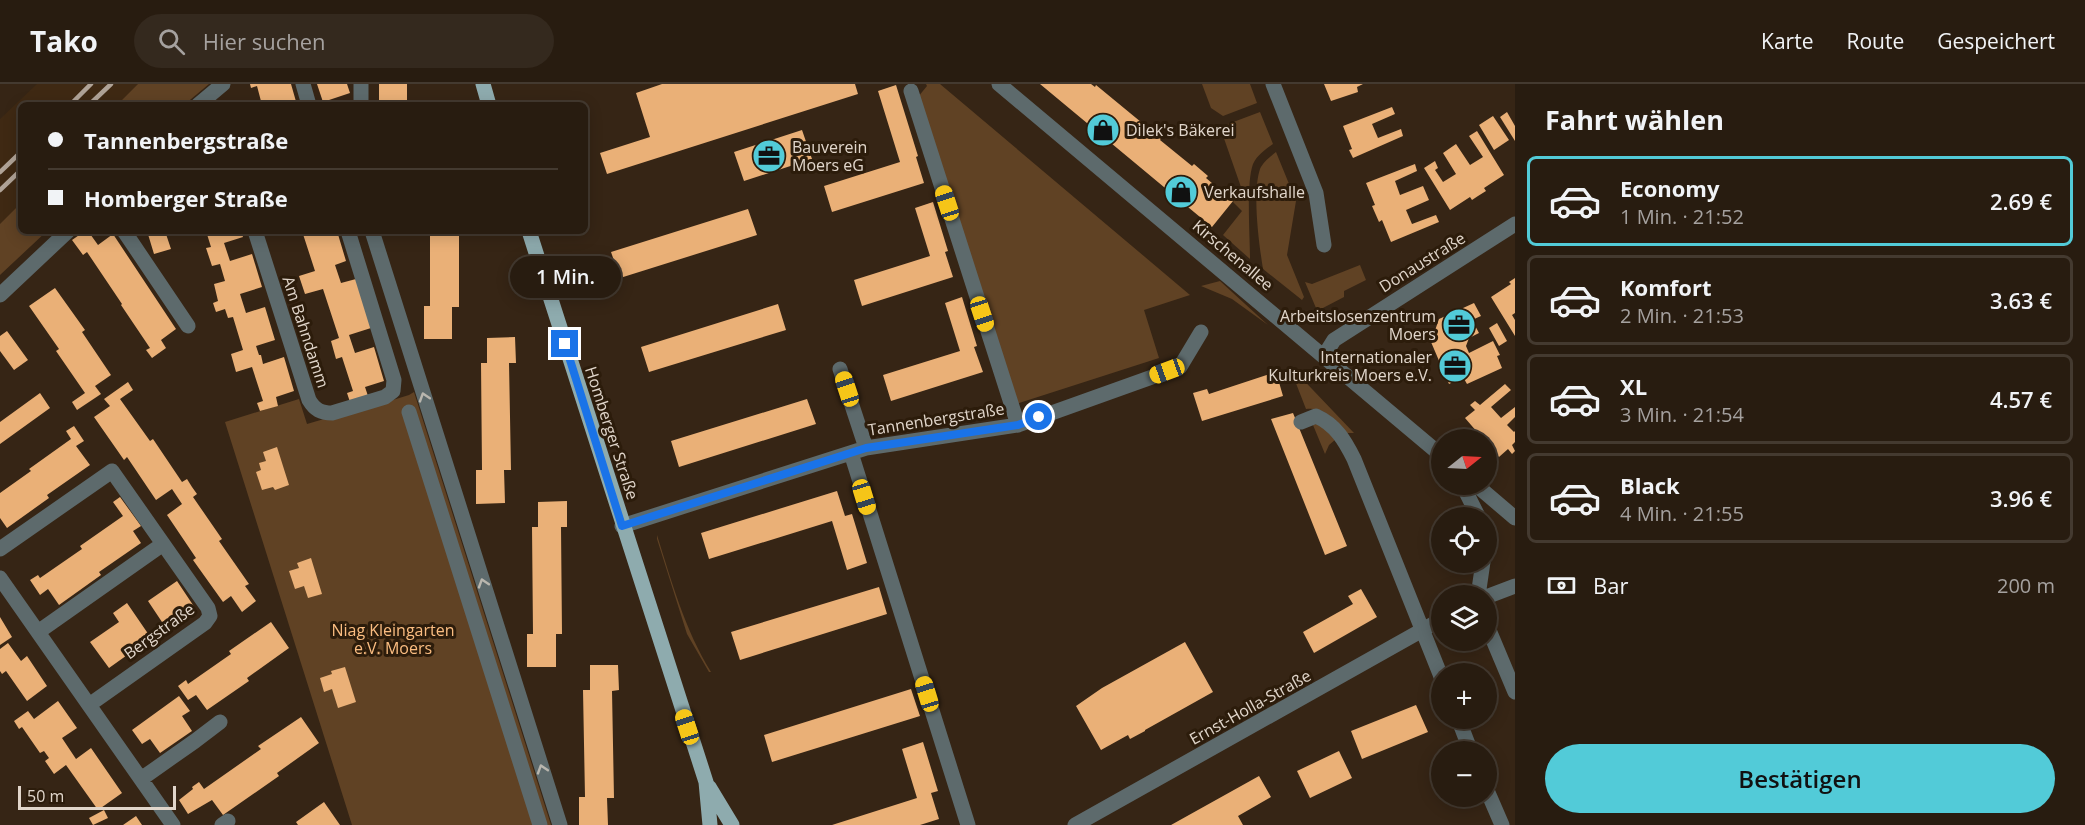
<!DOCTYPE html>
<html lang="de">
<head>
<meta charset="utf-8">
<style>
  :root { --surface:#281c10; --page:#34291e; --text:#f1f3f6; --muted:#a5a19f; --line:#443a30; --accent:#52cbd8 }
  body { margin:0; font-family:"Open Sans",sans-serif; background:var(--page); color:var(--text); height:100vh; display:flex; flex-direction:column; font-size:22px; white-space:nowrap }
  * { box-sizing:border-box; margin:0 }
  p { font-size:20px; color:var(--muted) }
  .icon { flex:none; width:33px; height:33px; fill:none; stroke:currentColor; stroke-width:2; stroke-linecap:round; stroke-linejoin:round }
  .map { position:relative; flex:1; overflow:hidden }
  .sheet { display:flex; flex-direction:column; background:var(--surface); width:570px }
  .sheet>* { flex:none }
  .guide { position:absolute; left:18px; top:18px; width:570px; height:132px; border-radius:9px; box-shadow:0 3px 15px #0003,0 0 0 2px var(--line); display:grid; align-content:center; height:132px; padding:0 30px; background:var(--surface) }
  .needle { width:39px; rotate:72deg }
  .tools { position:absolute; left:1431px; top:345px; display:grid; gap:12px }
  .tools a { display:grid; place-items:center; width:66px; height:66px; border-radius:50%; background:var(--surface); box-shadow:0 3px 15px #0003,0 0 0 2px var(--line); font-size:30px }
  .scale { position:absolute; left:18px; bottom:15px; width:158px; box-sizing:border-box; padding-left:6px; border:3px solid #e1d6cb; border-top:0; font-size:16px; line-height:21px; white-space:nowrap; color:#e1d6cb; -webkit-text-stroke:4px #2c1c0b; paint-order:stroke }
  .end { position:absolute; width:27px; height:27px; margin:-14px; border:8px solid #1a73e8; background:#fff; box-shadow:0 0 0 3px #fff }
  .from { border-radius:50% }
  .bubble { position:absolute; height:42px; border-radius:21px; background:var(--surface); box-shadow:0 3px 15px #0003,0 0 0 2px var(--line); font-size:20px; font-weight:600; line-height:42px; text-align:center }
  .car { position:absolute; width:18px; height:36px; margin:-18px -9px; border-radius:8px; box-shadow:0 0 4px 2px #0007; background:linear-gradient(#f5c518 24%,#345 0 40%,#f5c518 0 76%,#345 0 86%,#f5c518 0) }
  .guide b { display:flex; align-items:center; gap:21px; height:57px; font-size:22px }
  .guide b+b { border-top:2px solid var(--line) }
  .guide i { width:15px; height:15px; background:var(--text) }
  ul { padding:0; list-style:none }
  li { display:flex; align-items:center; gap:18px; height:90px; margin:0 12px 9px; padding:0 18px; border:3px solid var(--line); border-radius:9px }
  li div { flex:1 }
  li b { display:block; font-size:22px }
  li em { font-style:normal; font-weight:600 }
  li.selected { border-color:var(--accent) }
  li>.icon { width:54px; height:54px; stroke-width:1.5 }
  h2 { padding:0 30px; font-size:27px; line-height:72px }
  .pay { display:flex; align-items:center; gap:15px; height:66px; padding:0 30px; font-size:22px }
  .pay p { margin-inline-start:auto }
  .primary-button { display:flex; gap:12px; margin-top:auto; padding:12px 30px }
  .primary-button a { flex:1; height:69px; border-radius:36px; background:var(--accent); color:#111; font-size:24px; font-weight:600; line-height:69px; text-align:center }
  header { display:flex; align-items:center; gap:36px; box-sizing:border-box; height:84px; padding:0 30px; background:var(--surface); border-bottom:2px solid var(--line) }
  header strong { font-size:28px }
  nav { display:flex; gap:33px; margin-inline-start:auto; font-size:21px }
  .search { width:420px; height:54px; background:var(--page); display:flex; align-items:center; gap:15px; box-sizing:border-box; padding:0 21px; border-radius:33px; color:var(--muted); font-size:22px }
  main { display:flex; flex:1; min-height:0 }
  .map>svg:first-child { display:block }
  .built { fill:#3f2913 }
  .green { fill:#604224 }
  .building { fill:#eab077 }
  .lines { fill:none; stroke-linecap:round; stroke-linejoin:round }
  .minor { stroke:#5d6a6c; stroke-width:15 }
  .major { stroke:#8eabae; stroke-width:15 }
  .rail { stroke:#b0a397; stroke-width:4.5 }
  .oneway { stroke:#b9b6ae }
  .route { stroke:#1a73e8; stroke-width:8 }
  .labels { text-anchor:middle; stroke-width:6; stroke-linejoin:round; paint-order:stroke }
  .poi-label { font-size:16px; fill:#e1d6cb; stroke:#2c1c0b; text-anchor:start }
  .street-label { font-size:16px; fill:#e1d6cb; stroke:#2c1c0b }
  .park-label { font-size:16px; fill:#fbbd81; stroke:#2c1c0b }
</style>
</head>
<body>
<header>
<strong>Tako</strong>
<div class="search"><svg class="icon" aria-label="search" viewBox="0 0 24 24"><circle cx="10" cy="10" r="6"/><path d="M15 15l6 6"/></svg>Hier suchen</div>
<nav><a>Karte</a><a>Route</a><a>Gespeichert</a></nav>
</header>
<main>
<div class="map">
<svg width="1515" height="741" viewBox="0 0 1515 741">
  <rect width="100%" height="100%" fill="#362515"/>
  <!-- built -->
  <path class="built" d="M37,0H138L117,21H21V119L0,140V35Z"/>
  <!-- green -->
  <path class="green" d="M138,0H209L184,21H117Z
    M926,0H940L1190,211L1144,226L1159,274L1016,320L918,13L927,2Z
    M1202,0H1250L1257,19L1223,32L1211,24Z
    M1260,28L1273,60C1266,65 1257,71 1253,80C1246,99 1250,152 1250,175L1223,151L1242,127L1233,118L1242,106L1220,43Z
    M1276,68L1296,117L1287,171L1304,213L1302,216L1263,185C1259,160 1252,109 1260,85C1263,78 1271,72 1276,68Z
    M21,119V147H47L0,191V140Z
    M1360,181L1366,196L1344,207V213L1321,225L1316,224L1305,198L1312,200Z
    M1220,197L1268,241L1232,215L1201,202Z
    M1290,284H1292L1354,349H1344C1333,335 1326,323 1306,325Z
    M414,308L551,741H352L225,338L299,315L307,340L324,335H331L409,311Z
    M1319,339L1336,355L1329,361L1325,370L1313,341Z
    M657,451C672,499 685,546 711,588H709L687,550L657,455Z"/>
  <!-- building -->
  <path class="building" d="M250,0H291L297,21H262L257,2L251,4Z
    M317,0H347L350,9L323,18Z
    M379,0H407V21H379Z
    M662,0H855L858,10L607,90L600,69L650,53L636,9Z
    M1040,0H1091L1095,3L1096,1L1147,43L1148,41L1162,53L1160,56L1192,82L1194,80L1208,92L1206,94L1233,117L1212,143Z
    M1324,0H1363L1357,3L1358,8L1331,17Z
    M896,1L918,72L916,73L924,99L832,128L824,102L900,78L878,7Z
    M1392,23L1395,30L1372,40L1378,54L1401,45L1403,52L1353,74L1349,66L1352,65L1343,42Z
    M1507,28L1515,42V57L1500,33Z
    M1493,32L1509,56L1494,66L1479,41Z
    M802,46L812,75L744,97L734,68Z
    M1477,47L1504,91L1484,104L1486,107L1478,112L1472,116L1470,113L1450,126L1424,84L1435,77L1438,84L1435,86L1443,98L1456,90L1443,69L1456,60L1470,81L1483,73L1469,52Z
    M1415,80L1417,87L1395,97L1400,111L1423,102L1429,116L1406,126L1412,140L1436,131L1439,138L1391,158L1382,136L1379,138L1372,122L1375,121L1366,99Z
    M933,118L948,167L945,168L953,193L862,222L854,196L930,172L915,124Z
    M748,125L757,151L620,194L611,168Z
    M85,147H88L98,161L113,150L176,245L161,256L166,264L152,274L146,266L150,264L121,221L122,220L87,168L83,171L72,156Z
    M147,147H165L171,165L154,170Z
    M206,147H241L243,153L224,159L230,177L252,170L262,203L240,210L246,229L265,223L275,256L256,262L259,271H261L263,280L284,273L294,307L276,313L278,322L260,327L257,319L263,317L252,283L236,288L231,270L243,266L233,233L228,234L225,225L216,228L213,219L218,217L214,200L225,197L220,180L212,182L206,164L211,163Z
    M302,147H337L346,177L335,181L341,199L356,195L371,244L349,251L355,269L374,263L384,297L365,303L368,312L350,318L347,309L353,307L342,273L336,275L331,257L339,254L323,205L305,210L299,192L315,187Z
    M430,147H459V223H452V255H424V222H430Z
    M1515,194V229L1512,231L1515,236V252L1491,213L1511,200L1509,198Z
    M55,204L85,246L82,248L111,291L95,302L101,310L77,326L72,318L85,309L56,267L59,265L29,222Z
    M962,213L977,262L974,263L983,288L891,317L883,291L960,267L945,219Z
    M1474,219L1481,232L1472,236L1479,249L1469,254L1466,262L1469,269L1493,257L1500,271L1497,272L1502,284L1467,300L1463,293L1449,300L1431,258L1439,235Z
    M778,220L786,246L649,288L641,263Z
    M1497,239L1507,257L1499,262L1489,244Z
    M7,247L28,276L14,286L0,267V252Z
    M515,253L516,279H509L511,386H504L505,419L476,420V386H482L481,279H487V254Z
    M1276,288L1283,312L1202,337L1193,309L1207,305L1209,310Z
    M128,298L133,306L120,315L150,357L153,355L182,398L187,395L192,403L197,410L193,413L222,455L219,457L249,500L245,502L256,517L242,528L231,512L223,518L193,476L196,474L167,431L182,420L172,405L156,416L127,373L124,376L94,333L110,322L104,315Z
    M1505,300L1511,306L1491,323L1501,334L1515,323V333L1507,341L1514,348L1515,347V358L1512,361L1515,367L1512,370L1508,365L1499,373L1486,359V356H1484L1465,334L1475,326L1470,321L1475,317L1480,321Z
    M40,309L50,324L0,360V338Z
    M807,315L816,340L679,383L671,357Z
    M1293,329L1347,462L1325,471L1271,335Z
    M74,342L84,357L76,362L90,381L47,411L49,414L7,444L0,434V409L31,387L29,385L71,355L66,347Z
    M277,363L289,401L275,406L273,403L262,406L256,388L261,386L259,379L266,377L263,368Z
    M837,407L845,432L852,430L867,479L847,486L832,437L709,475L701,449Z
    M120,413L141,442L133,447L141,459L99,488L101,491L59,521L48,505L40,511L30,496L38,491L40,494L82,465L80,462L123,432L113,418Z
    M567,417V443H561L562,550H556V583H527V550H533L532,443H538V418Z
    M311,474L322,510L308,514L304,502L295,505L289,487L299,484L297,479Z
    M177,497L195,524L166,544L148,517Z
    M879,503L887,530L740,576L731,548Z
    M1361,505L1377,533L1314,569L1303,548L1353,520L1348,512Z
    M127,519L151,554L109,584L90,558L119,538L113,529Z
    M0,533L12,553L0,561Z
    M271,538L289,564L247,594L249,597L207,626L196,611L188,616L178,602L186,596L188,600L231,570L229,567Z
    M1185,558L1213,608L1145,646V647L1130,655L1128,651L1101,666L1076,622L1102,604Z
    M8,559L21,577L27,572L47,602L27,617L6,587L2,590L0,587V565Z
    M590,581H618L619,606L612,607L614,714H607L608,741H579V713H585L583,606H590Z
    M345,583L356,618L338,624L332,605L324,608L320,594L332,590L331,587Z
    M911,605L920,632L772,678L764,651Z
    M179,612L190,627L182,632L192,647L160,669L150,655L142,660L132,646Z
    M58,617L77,644L62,654L76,675L91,664L122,709L98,726L66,681L54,690L45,677L49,674L44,667L40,669L22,643L19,645L14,637L28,627L34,635Z
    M1416,621L1428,648L1362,675L1351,647Z
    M301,633L319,659L277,689L279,692L223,731L212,716L188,730L179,716L193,705L192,703L199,698L204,705L261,665L258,662Z
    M923,658L938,707L931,709L939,735L920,741H832L917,714L902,665Z
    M1339,667L1352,694L1310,714L1297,687Z
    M1259,692L1271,713L1238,732L1243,741H1171Z
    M324,718L340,741H298L296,738Z
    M104,726L108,734L93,741L89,734Z
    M136,732L142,741H123Z"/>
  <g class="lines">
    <!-- minor -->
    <path class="minor" d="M303,0L309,21
      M999,0L1442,372
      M1273,0L1316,109L1324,161
      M911,7L1018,341
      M198,21L223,0
      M361,21V0
      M124,147L188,242
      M255,147L309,316C315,326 321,329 332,329L385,313L393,307L394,296L348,147
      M372,147L560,741
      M0,211L68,147
      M1324,272L1334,256L1515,140
      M840,285L866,364
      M409,328L540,741
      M1301,338L1316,332C1336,341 1345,357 1354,375L1442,595
      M851,369L968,741
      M1462,400L1479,434
      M1475,400L1515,434
      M622,442L866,364L1018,341L1180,283L1201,248
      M0,465L112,387L208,524L210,532L205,539L89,621
      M0,494L173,741
      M1478,512L1483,478
      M1486,513L1515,502
      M1486,539L1515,608
      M38,548L163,460
      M1458,634L1471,668
      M141,695L195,657L220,638
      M1486,704L1502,741
      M222,741L228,737
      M1075,741L1442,535"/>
    <!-- major -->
    <path class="major" d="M483,0L489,21
      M529,147L706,698L710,741
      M709,703L732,741"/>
    <!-- rail -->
    <path class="rail" d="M70,21L91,0
      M89,21L111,0
      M0,88L21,68
      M0,106L21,86"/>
  </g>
  <!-- one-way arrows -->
  <defs><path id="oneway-chevron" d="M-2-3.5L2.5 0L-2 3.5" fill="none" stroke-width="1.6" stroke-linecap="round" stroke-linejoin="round" transform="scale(1.5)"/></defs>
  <g class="oneway">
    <use href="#oneway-chevron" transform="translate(424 313) rotate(-108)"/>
    <use href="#oneway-chevron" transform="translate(483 499) rotate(-108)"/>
    <use href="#oneway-chevron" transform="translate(542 685) rotate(-108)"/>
  </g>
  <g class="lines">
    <!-- route -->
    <path class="route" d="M565,260L622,442L866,364L1018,341L1039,333"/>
  </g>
  <!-- icons -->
  <defs>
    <symbol id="shop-disc" viewBox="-11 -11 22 22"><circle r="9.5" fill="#52cbd8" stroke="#2c1c0b"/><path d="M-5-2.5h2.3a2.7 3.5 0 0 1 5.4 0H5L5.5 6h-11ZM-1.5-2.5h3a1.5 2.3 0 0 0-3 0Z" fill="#111"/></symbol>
    <symbol id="office-disc" viewBox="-11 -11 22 22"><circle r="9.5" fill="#52cbd8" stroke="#2c1c0b"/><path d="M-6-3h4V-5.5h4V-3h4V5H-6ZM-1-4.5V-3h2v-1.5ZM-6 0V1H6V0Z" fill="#111"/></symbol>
  </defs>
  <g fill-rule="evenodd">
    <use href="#shop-disc" x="1084" y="27" width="38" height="38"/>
    <use href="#office-disc" x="750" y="53" width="38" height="38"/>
    <use href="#shop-disc" x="1162" y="89" width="38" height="38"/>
    <use href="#office-disc" x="1440" y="222" width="38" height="38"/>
    <use href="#office-disc" x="1436" y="263" width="38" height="38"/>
  </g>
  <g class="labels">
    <!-- poi labels -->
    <g class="poi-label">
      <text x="1126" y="52">Dilek's Bäkerei</text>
      <text x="792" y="69">Bauverein<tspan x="792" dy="18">Moers eG</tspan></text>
      <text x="1204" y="114">Verkaufshalle</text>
      <text x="1436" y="238" text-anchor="end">Arbeitslosenzentrum<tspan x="1436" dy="18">Moers</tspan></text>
      <text x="1432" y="279" text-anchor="end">Internationaler<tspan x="1432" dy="18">Kulturkreis Moers e.V.</tspan></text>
    </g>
    <!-- street labels -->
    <g class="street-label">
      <text transform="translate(1233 171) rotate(40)" y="6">Kirschenallee</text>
      <text transform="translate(1422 178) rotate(-32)" y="6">Donaustraße</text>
      <text transform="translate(306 248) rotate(72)" y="6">Am Bahndamm</text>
      <text transform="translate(936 335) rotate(-9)" y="6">Tannenbergstraße</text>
      <text transform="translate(612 349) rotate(72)" y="6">Homberger Straße</text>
      <text transform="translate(159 547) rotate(-36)" y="6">Bergstraße</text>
      <text transform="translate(1250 623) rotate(-29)" y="6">Ernst-Holla-Straße</text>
    </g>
    <!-- park labels -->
    <g class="park-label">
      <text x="393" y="552">Niag Kleingarten<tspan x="393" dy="18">e.V. Moers</tspan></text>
    </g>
  </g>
</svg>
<div class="tools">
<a><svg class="needle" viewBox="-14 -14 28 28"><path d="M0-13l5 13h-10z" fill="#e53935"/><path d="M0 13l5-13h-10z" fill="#a5a19f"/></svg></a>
<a><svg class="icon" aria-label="locate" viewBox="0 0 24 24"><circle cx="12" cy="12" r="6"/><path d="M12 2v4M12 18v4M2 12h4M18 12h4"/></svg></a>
<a><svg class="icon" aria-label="layers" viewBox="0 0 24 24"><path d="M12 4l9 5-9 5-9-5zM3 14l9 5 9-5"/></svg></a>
<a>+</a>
<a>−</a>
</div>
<div class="scale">50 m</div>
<i class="end from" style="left:1039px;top:333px"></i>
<i class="end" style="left:565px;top:260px"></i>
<div class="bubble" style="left:510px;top:172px;width:111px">1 Min.</div>
<i class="car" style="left:947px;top:119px;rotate:342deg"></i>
<i class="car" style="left:982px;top:230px;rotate:162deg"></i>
<i class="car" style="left:1167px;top:287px;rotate:250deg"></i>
<i class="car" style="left:847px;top:305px;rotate:342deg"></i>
<i class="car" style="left:864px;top:413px;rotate:163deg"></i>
<i class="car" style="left:927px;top:610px;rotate:343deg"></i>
<i class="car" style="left:687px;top:643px;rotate:342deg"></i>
<div class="guide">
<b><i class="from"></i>Tannenbergstraße</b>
<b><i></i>Homberger Straße</b>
</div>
</div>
<section class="sheet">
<h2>Fahrt wählen</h2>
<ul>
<li class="selected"><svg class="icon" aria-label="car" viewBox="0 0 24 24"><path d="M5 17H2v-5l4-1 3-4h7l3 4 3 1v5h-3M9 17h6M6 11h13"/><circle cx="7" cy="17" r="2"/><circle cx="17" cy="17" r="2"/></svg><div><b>Economy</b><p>1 Min. · 21:52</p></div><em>2.69 €</em></li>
<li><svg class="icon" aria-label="car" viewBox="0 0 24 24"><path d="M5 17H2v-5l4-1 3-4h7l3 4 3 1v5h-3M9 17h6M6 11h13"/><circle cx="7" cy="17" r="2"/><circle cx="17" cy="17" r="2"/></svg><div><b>Komfort</b><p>2 Min. · 21:53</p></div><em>3.63 €</em></li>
<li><svg class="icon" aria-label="car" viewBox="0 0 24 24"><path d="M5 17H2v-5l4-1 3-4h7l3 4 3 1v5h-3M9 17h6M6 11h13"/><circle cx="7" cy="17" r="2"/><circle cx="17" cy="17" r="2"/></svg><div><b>XL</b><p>3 Min. · 21:54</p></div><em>4.57 €</em></li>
<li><svg class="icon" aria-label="car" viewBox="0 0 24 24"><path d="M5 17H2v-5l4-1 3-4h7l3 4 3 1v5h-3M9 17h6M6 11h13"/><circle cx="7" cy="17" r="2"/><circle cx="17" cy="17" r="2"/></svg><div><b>Black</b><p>4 Min. · 21:55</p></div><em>3.96 €</em></li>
</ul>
<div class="pay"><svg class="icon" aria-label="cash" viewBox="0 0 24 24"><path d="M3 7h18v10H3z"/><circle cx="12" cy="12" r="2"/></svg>Bar<p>200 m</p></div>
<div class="primary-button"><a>Bestätigen</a></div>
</section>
</main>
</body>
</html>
